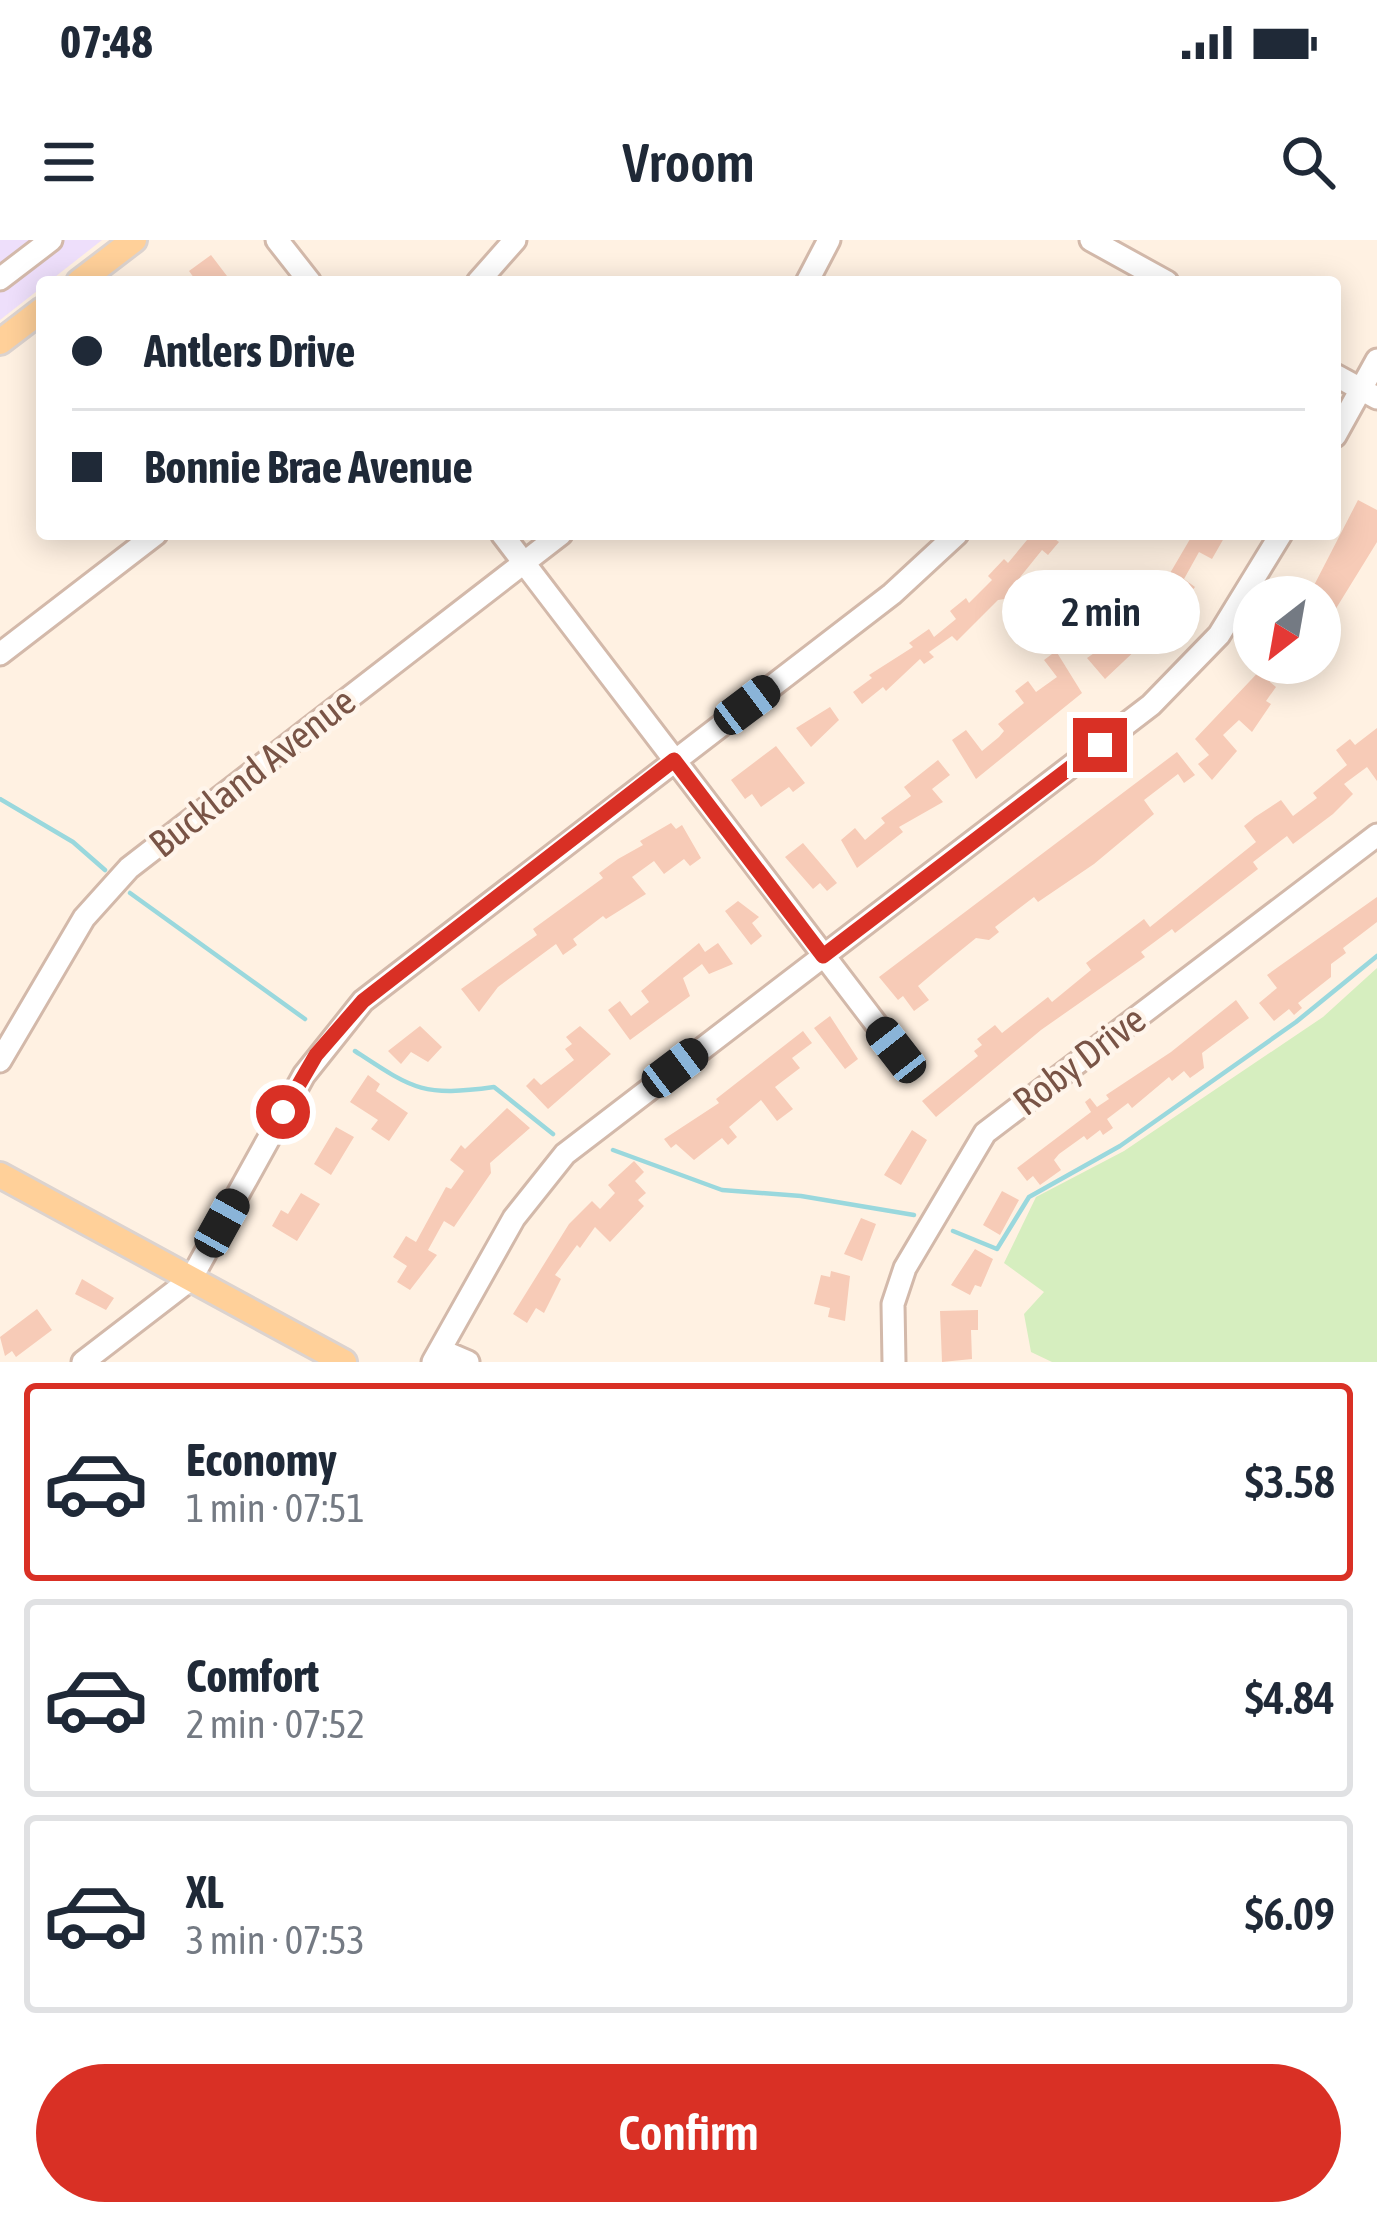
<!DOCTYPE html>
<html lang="en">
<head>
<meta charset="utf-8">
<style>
  :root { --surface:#fff; --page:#f2f2f3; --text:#1f2937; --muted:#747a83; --line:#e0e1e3; --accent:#d93025 }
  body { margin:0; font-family:"Asap Condensed",sans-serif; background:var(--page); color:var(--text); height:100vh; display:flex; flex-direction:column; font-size:45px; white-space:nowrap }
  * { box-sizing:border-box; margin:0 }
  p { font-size:39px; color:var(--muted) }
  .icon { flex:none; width:66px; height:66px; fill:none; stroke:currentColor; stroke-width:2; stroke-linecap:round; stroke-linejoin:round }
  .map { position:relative; height:1122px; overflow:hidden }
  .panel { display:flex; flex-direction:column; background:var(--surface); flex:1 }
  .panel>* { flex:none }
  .top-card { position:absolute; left:36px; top:36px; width:1305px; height:264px; border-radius:12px; box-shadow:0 6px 30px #0003; display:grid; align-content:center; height:264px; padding:0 36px; background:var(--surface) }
  .needle { width:78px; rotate:211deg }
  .buttons { position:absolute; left:1233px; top:336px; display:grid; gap:24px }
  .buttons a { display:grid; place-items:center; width:108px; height:108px; border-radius:50%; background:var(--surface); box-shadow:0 6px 30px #0003; font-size:60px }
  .end { position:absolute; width:54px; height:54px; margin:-27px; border:15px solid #d93025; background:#fff; box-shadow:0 0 0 6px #fff }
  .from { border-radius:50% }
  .bubble { position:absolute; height:84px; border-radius:42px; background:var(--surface); box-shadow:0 6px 30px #0003; font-size:39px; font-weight:600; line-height:84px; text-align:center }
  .car { position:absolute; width:36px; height:72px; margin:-36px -18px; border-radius:15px; box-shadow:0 0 9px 3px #0007; background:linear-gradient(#222 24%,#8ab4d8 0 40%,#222 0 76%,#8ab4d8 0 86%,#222 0) }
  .top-card b { display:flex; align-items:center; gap:42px; height:114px; font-size:45px }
  .top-card b+b { border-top:3px solid var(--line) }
  .top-card i { width:30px; height:30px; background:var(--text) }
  ul { padding:21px 0 0; list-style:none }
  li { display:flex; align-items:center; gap:36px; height:198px; margin:0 24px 18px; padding:0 12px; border:6px solid var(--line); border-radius:12px }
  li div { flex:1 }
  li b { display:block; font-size:45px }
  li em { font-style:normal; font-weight:600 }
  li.active { border-color:var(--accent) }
  li>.icon { width:108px; height:108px; stroke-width:1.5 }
  .action { display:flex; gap:24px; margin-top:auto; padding:24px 36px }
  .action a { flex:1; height:138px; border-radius:72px; background:var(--accent); color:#fff; font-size:48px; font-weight:600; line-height:138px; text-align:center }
  .status { display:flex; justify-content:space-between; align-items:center; height:84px; padding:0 60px; background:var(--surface); direction:ltr }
  .status svg { height:33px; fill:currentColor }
  header { display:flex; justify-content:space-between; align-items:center; height:156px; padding:0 36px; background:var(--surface); font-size:54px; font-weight:600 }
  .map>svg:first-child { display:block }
  .education { fill:#eedffb }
  .green { fill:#d6eebf }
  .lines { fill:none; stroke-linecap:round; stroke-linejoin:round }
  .stream { stroke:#9ad8dd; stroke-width:4.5 }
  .building { fill:#f7cbb7 }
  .minor-casing { stroke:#d3b9aa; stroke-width:27 }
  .major-casing { stroke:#dcd3cf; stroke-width:30 }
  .minor { stroke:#fff; stroke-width:21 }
  .major { stroke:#ffd099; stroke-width:24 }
  .route { stroke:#d93025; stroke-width:15 }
  .labels { text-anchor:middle; stroke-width:9; stroke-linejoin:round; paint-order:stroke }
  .street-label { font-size:39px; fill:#795446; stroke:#fff5eb }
</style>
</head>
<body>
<div class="status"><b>07:48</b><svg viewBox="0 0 49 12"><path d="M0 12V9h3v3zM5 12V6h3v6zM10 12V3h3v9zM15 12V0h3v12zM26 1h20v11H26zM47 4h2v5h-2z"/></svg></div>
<header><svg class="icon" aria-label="menu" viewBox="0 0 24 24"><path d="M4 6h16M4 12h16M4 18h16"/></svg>Vroom<svg class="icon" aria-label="search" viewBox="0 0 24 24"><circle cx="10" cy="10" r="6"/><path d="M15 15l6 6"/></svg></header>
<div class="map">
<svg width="1377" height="1122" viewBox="0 0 1377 1122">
  <rect width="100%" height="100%" fill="#fff1e2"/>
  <!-- education -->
  <path class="education" d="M0,0H102L0,80Z"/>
  <!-- green -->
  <path class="green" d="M1377,728V1122H1052L1031,1112L1024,1074L1044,1052L1004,1023L1036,957L1124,911L1323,777Z"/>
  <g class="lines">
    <!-- stream -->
    <path class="stream" d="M0,559L73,602L105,630
      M130,653L305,779
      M355,811C413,849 422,857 494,847L553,894
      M613,910L722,950L801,956L914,975
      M953,991L997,1009L1029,957L1120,906L1296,782L1377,716"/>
  </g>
  <!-- building -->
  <path class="building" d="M211,15L227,36L213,42L208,36L197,42L189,31Z
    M1358,260L1377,270V302L1332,375L1320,368V357H1308Z
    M1032,294H1048L1059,302L1048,315L1042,310L1021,336L1017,344L1021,348L1011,358L998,360L957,401L952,396L929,412L934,417L924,424L920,419L886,451L883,447L862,464L853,452L872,438L869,435L913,407L909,403L929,389L934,397L956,379L950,371L966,358L969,363L992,340L988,336L1004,319L1008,323Z
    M1193,294L1224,298L1212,319L1199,312L1184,339L1195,347L1181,365L1174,360L1155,384L1159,388L1105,439L1087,418L1133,386L1135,380L1125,370L1133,362L1139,369L1162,337L1166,340Z
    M1056,411L1082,453L976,539L952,500L966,490L982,511L999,497L1004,491L998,484L1024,463L1015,451L1028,441L1036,452L1057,437L1044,420Z
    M1267,423H1286L1270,442L1276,447L1266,461L1271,464L1252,492L1239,480L1223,495L1237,511L1212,540L1198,524L1209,515L1195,499Z
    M830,467L839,480L811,507L796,488Z
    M1377,488V541L1367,527L1344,544L1353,554L1333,574L1293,604L1287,596L1253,622L1258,629L1175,693L1172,689L1141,712L1145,717L1041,790L936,877L922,861L978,816L974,811L982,805L977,799L995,785L1002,793L1048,757L1052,762L1091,730L1086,723L1094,717L1144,679L1150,687L1256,602L1244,586L1255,577L1281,560L1293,576L1317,558L1313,553L1347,525L1336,510L1350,499L1355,505Z
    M776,506L805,543L793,552L789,547L761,567L752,554L745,559L731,540Z
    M1177,512L1195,535L1184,543L1178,534L1144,560L1154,574L1094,624L1038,662L1034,657L995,687L999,692L989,700L976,698L944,724L918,746L929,760L914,771L903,756L898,760L879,737Z
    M938,520L950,535L932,549L943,562L899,587L903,592L857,628L841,600L855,588L865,600L885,583L881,578L911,556L904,547Z
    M671,583L676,589L682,585L701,618L690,626L684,619L664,634L654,621L632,637L646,654L606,679L603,676L573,699L577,705L563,715L556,704L498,747L479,772L461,749L537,695L533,689L603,638L599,633L618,619L643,605L640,601Z
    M803,603L837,643L827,651L820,643L813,649L785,617Z
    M1377,657V682L1343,708L1346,713L1331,724V737L1298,763L1302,768L1294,775L1289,769L1274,781L1259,763L1277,748L1267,735Z
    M738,661L759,677L752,683L762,696L751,705L725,671Z
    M699,703L705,712L718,703L733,724L709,734L702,724L683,738L690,756L630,800L608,770L620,761L631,776L649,762L641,751Z
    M1236,760L1249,778L1202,813L1204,828L1190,838L1184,831L1172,841L1169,837L1132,868L1128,863L1107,879L1113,888L1103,895L1100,890L1087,900L1084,896L1059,914L1054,920L1061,930L1040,945L1033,936L1027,941L1017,928L1091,872L1085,862L1090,858L1097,867L1109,859L1106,855L1171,812Z
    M830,776L858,819L845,829L814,788Z
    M420,786L442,807L428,822L411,812L401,824L388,811Z
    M580,786L611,814L548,869L526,846L534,838L541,845L574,820L565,809L572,804L566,797Z
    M803,791L812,803L792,818L800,828L775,847L793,869L777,881L761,860L729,887L737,897L728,905L722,898L694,920L676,904L671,908L664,899L719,863L716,859Z
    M368,835L380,844L376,851L408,873L389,901L371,889L378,880L350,862Z
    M507,868L530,888L490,923L491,933L454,987L444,981L428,1010L437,1015L410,1050L397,1042L407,1026L393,1017L406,996L416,1002L446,947L451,949L464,931L450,920L461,905L465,909Z
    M336,887L354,897L331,935L314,924Z
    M912,890L927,900L901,945L884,935Z
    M634,921L644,932L635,941L646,953L638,960L644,966L610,1002L595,987L580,1008L577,1005L555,1035L561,1039L544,1073L536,1068L527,1083L513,1074L569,984L592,961L600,969L615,953L608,945Z
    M1002,951L1019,960L1000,995L983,985Z
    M301,953L320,964L297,1001L272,986L281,970L288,974Z
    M861,978L876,984L862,1021L844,1014Z
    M975,1009L993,1019L981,1047L975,1045L970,1055L951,1045Z
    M831,1031L850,1036L845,1081L828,1077L830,1068L814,1064L821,1035L830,1037Z
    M82,1039L114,1058L106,1070L75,1054Z
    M37,1069L52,1090L16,1117L12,1111L5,1116L0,1097Z
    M978,1070V1090H971L972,1119L942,1122L940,1071Z"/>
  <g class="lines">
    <defs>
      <path id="minor" d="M277,0L310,42
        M1091,0L1167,42
        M0,39L51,0
        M478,42L515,0
        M807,42L829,0
        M1335,135L1377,158
        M1335,196L1377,120
        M502,294L896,810
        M0,414L156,294
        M0,821L84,678L129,628L561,294
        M440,1110L468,1122
        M83,1122L191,1039L304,835L363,761L892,354L957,294
        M433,1122L514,978L565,914L1151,465L1219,395L1281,294
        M894,1122L893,1064L905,1028L985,893L1377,595"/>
      <path id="major" d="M79,42L134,0
        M0,102L42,70
        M0,935L344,1122"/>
    </defs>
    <!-- minor casing -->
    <use href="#minor" class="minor-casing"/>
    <!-- major casing -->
    <use href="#major" class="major-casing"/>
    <!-- minor -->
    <use href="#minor" class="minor"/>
    <!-- major -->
    <use href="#major" class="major"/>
  </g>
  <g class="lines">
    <!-- route -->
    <path class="route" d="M283,872L316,815L363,761L674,520L823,716L1100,505"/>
  </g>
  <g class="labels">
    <!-- street labels -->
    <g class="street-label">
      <text transform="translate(252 532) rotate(-38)" y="14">Buckland Avenue</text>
      <text transform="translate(1079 820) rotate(-37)" y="14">Roby Drive</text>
    </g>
  </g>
</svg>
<div class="buttons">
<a><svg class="needle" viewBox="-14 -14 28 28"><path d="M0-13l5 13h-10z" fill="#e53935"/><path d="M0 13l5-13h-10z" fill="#747a83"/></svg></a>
</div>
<i class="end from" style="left:283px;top:872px"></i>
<i class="end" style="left:1100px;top:505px"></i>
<div class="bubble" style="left:1002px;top:330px;width:198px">2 min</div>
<i class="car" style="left:747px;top:465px;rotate:53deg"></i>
<i class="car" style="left:896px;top:810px;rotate:322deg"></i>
<i class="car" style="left:675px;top:828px;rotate:53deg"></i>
<i class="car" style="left:222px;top:983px;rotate:29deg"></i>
<div class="top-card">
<b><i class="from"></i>Antlers Drive</b>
<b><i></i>Bonnie Brae Avenue</b>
</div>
</div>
<section class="panel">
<ul>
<li class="active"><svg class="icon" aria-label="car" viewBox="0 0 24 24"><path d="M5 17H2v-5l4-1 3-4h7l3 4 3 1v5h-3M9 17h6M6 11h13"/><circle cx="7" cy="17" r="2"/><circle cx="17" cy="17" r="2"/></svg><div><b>Economy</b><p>1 min · 07:51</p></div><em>$3.58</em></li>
<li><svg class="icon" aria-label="car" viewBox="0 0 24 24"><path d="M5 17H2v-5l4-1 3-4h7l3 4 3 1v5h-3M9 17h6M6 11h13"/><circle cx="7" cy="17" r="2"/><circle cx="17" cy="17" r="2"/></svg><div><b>Comfort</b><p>2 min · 07:52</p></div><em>$4.84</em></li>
<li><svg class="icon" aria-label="car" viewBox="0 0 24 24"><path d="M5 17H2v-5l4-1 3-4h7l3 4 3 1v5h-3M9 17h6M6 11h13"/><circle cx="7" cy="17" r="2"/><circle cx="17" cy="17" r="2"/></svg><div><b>XL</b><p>3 min · 07:53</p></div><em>$6.09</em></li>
</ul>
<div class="action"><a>Confirm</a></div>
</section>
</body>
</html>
